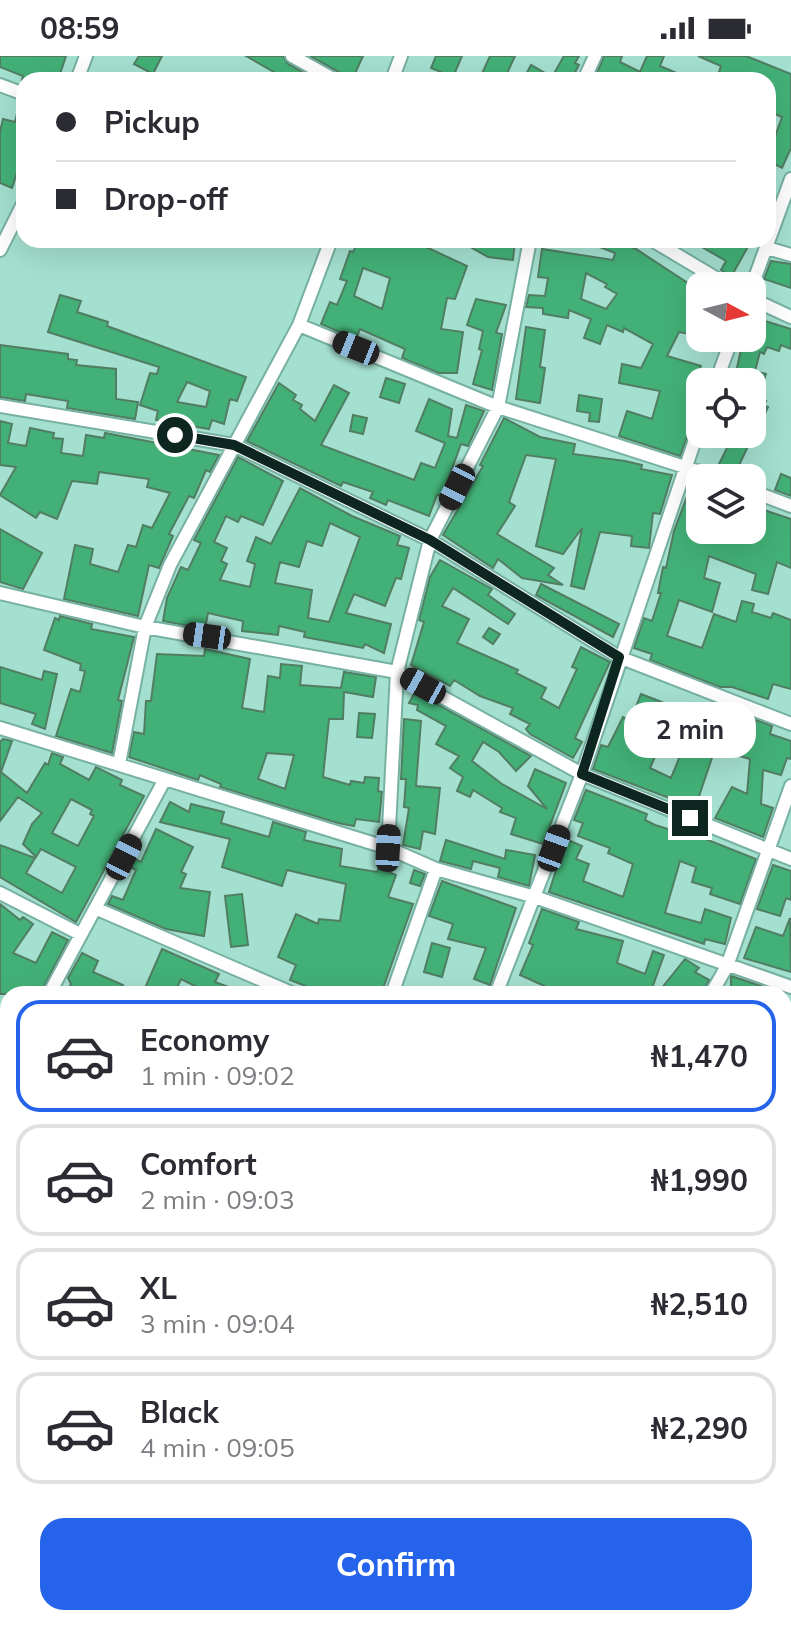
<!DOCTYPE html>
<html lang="en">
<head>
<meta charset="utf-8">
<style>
  :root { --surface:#fff; --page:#f2f2f3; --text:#2b2b33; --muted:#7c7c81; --line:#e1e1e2; --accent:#2563eb }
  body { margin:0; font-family:Mulish,sans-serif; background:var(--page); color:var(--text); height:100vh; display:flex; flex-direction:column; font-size:30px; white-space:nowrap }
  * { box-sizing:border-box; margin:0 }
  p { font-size:26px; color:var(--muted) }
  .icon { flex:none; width:44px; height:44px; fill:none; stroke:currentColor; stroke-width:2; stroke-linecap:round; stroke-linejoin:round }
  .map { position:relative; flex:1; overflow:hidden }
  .sheet { position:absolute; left:0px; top:930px; width:792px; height:640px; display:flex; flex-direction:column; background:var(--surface); border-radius:24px 24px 0 0; box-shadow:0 8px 32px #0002 }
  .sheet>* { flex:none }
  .hud { position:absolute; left:16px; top:16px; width:760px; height:176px; border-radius:24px; box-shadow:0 8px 32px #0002; display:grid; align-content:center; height:176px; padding:0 40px; background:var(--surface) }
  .needle { width:52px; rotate:97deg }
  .buttons { position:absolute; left:686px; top:216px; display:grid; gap:16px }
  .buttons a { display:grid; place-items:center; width:80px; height:80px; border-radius:16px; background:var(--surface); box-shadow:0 8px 32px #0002; font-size:40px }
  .end { position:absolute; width:36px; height:36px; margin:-18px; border:10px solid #0e2620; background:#fff; box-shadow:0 0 0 4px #fff }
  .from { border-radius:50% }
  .bubble { position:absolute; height:56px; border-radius:24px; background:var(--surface); box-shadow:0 8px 32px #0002; font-size:26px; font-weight:700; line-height:56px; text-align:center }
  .car { position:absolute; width:24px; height:48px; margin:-24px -12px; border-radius:10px; box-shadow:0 0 6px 2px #0007; background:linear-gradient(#222 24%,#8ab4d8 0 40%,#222 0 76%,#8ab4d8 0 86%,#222 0) }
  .hud b { display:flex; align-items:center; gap:28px; height:76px; font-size:30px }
  .hud b+b { border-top:2px solid var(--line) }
  .hud i { width:20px; height:20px; background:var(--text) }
  ul { padding:14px 0 0; list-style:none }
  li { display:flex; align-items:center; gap:24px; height:112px; margin:0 16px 12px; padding:0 24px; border:4px solid var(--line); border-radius:24px }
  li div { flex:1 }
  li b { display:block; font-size:30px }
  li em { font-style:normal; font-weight:700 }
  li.active { border-color:var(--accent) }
  li>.icon { width:72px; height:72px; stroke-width:1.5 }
  .primary-button { display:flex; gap:16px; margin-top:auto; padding:16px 40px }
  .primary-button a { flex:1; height:92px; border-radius:24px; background:var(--accent); color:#fff; font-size:32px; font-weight:700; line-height:92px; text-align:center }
  .status { display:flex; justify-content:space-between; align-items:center; height:56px; padding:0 40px; background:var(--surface); direction:ltr }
  .status svg { height:22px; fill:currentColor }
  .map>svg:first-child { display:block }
  .building { fill:#43b177; stroke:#517d63; stroke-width:2; fill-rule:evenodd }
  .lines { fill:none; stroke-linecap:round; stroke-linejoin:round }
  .street-casing { stroke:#76b1a2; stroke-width:16 }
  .street { stroke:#fff; stroke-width:12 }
  .route { stroke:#0e2620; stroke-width:10 }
</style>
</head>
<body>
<div class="status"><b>08:59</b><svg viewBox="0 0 49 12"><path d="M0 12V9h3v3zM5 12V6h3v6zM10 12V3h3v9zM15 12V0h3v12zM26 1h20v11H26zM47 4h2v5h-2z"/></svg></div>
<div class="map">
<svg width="791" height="1570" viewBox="0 0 791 1570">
  <rect width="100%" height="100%" fill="#a4e0d0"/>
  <!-- building -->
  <path class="building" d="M0,0H66L58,24H22L23,20L0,11Z
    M139,0H162L153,18L134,8Z
    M246,0H283L288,8L317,24H288Z
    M310,0H363L352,24H344L339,16Z
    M436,0H462L453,21L431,12Z
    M490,0H515L504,24H479Z
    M564,0H579L575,7L579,9L571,24H523L531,9L552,21Z
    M604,0H622L620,6L640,16L647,0H664L660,10L693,24H594Z
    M698,0H746L791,18V92L782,112L768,105V87L772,89L782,61L768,55V24H731L718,19L721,10Z
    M20,46L24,47V95L12,132L0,127V76L3,63L15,66Z
    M359,184H411L467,210L455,243L447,242L441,273L463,276L457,317H439L402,302L405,293L360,273L356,283L321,268L330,246L337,249L347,225L340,223L350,195L353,196ZM363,212L390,222L382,253L354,240Z
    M458,184H515L513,204L488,201Z
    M582,184H610L636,193L700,235V280L679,276L667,300L701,310L687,344L699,349L680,400L619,380L627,355L652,363L660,335L619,327L622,308L641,312L653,288L624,272L623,276L607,269L600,288L584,282L591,263L569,254L568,262L543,258V252L526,251L529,239L545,240L548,222L538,221L542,193L613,204L615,197ZM586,217L607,228L605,231L617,238L606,253L581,243Z
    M690,184H745L750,187L731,221L721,214L726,205Z
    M771,205L791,208V232L764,223Z
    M60,239L81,245L77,256L108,266L107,270L246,321L237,345L230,343L224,368L212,364L209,373L156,364L158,355L140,349L150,317L157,318L159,311L48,276ZM187,326L210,335L206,351L177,346Z
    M476,243L506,249L496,277L502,278L492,334L473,328L482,294L479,293L483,275L467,269Z
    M752,261L791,273V293L781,289L779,295L767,291L764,298L760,296L755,315L766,318L758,343L766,345L764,350L768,351L754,382L752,326H734L743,284L752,282Z
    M526,271L545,274L540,311L545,312L540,347L516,343Z
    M0,289L68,298V303L77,304L76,309L116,313V343L138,346L135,363L67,352L68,345L26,338L25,345L0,341Z
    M386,322L405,328L399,347L380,341Z
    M279,327L296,339L293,344L302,349L300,353L315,365L334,329L349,337L321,389L414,424L421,407L435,412L445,387L416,375L429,343L452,353L448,380L457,382L466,349L484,355L468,390L461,388L442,440L437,439L429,460L388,444L386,449L370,442L373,436L343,426L341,430L247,385Z
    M579,339L602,343L599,366L589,365L590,357L577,355Z
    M353,359L367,362L363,378L350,375Z
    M504,362L540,381L575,388L573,398L625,405L642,409L641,413L672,419L660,458L653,457L649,492L631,490L632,480L600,476L584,533L571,530L582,472L563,498L536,490L556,403L526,399L509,446L515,450L497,478L554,512L548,519L563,529L522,522L498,503L493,512L443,479L483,410L480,409Z
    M0,365L12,368L8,387L26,390L30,372L54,377L53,382L63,383L61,397L83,400L86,379L104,382L105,377L219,399L210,416L206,414L194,442L189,440L169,478L173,480L159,512L149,509L138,560L64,543L75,489L93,493L90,508L118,516L128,489L136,491L143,469L152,472L170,437L147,431L149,423L99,416L97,428L72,425L57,463L40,456L36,462L0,439L16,411L0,409Z
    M734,378L752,382L734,420L717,412Z
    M238,401L283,425L263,469L241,460L238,466L226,460L214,486L227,492L221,505L227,508L220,524L250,531L255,508L247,505L256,481L271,488L300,432L352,460L400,480L397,489L409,492L401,523L396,522L385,550L354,538L346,557L391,568L384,597L365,588L363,592L304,581L305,576L279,570L278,579L242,575L243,565L208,557L205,573L163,565L167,542L181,511L188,514L201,487L194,484ZM330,467L360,481L329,566L308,562L312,534L275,527L280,506L299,511L307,485L322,490Z
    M781,418L791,422V440L775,434Z
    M691,430L700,433V461L695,474H752V450L791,463V512L777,506L768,538L752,534L756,518L709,500L704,522L720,527L712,556L679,544L667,580L702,592L714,558L736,566L742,545L754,548L752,556L771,562L773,557L791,564V633L773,628L768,643L732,631H720L650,604L652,598L634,592L644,562L652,565L661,537H658L663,511L666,512L674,475Z
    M0,473L42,497L23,533L0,526Z
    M440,504L492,533L488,539L515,558L508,568L453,532L442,550L469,563L457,587L518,614L516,617L546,632L541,642L559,652L577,613L572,611L581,591L610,606L575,682L582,686L573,702L530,678L526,673L530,668L510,658L513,652L480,640L454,624L450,630L411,609L424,566L419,564L430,521Z
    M541,528L619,568L613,581L536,539Z
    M60,560L92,568L91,573L134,581L118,644L122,645L112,697L56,680L71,633L80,636L85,615L80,614L81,608L44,594L55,562L59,564Z
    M489,572L500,578L493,588L483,581Z
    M205,593L250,603L242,652L264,656L268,620L280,622L281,608L302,610L300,629L341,632L344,616L376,621L373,641L344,636L343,663H329L323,721L350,729L351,725L364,727L365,721L379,722L378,735L382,736L379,766L356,763L354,770L338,767L220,731L221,728L200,719L198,724L129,701L134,676L144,678L146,645H151L157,598L204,600ZM267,697L294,699L285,733L258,723Z
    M0,611L42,624L44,615L57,618L45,673L32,668L36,658L0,647Z
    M415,636L531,700L516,715L499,696L483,686L472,705L502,728L547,753L528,730L535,713L566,727L543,788L511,778L516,762L500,756L502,752L473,734L470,741L457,735L463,721L450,712L459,700L436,688L446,670L417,654L418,649L409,647Z
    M641,638L687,656L689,647L726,659L724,665L753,674L756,664L772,670L770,678L791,685V703L787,702L781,719L763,714L761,748L773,752L763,781L715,762L732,731L747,738L750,703L715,693L695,752L593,713L601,689L608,691L623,661L664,681L650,712L671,722L684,690L700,698L708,676L636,651Z
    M359,657L375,658L372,682L357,681Z
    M404,663L421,665L416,730L440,732L435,778L423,775L420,793L403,789L409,752L404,751L406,723H401Z
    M3,683L12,685L1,716L27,737L45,707L48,709L52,697L63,701L60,708L89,724L96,711L122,724L120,729L144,740L76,866L0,821V789L35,802L26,817L62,837L76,811L41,793L36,801L23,788L32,768L42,757L18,741L0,765V686ZM71,743L92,754L90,758L94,760L78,790L52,777Z
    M586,734L647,758L645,764L655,769L687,779L688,776L756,803L740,848L710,838L712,832L692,826L696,811L680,805L665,857L701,867L705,853L731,862L725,888L705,883L704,888L549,836L566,783L582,790L576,803L589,808L583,825L623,841L633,808L608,797L610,792L578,780L583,767L574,764Z
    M170,746L189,756L191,748L224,756L221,767L269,781L273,766L306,776L304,784L342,793L340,810L377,816L379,812L396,819L388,841L413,848L381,938H314L316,934L290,924L296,909L278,901L296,858L318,868L319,863L340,865L346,828L287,814L282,830L222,811L230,783L160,766Z
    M156,773L193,791L181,816L186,818L180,832L210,836L204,880L166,873L108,848L112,840L123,844L136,814L128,810L133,802L141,806Z
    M446,784L505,803L506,794L535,799L529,830L498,821L500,812L473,805L471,813L440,805Z
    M773,809L791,815V844L786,842L780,860L757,853Z
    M414,814L425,818L420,830L410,827Z
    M442,825L516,852L490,929L474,923L486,892L448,883L453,868L429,860Z
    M242,838L248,889L231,891L225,840Z
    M0,848L20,864L23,861L33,868L13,897L36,907L52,876L68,884L40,938H0Z
    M542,853L579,866L576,873L623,885L617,907L645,918L653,895L664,899L650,938H587L571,931L567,938H562L520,919L533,889L529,887Z
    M790,862L791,916L744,902L756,871L783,880Z
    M432,887L450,892L442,921L424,916Z
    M162,893L219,918L215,926L247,938H211L181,923L174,938H157L145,932Z
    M82,897L98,905L93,916L123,929L119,938H66L71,928L68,922Z
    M685,903L699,912L695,916L709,924L702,938H657Z
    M731,920L761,930L759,936L746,933L745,938H731Z"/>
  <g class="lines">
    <defs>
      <path id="street" d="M292,0L335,24
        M77,24L86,0
        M392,24L401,0
        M584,24L595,0
        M0,29L24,38
        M652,184L729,230
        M767,192L791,199
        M0,194L24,146
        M752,230L791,123
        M752,243L791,261
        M299,269L498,351L719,422
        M716,326L732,282
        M0,350L234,389L430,484L619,601L791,668
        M752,435L791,450
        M0,537L145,571L397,616L582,718L791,803
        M0,672L388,792L436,813L535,841L791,931
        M119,708L145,571L170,509L299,269L331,184
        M388,792L397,616L430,484L498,351L530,184
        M0,837L80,878
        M97,853L294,938
        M49,938L165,723
        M392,938L436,813
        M496,938L582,718L700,369
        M711,938L727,910L791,730
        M0,966L8,969
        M0,1032L8,1016
        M0,1126L8,1128
        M784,1175L791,1160
        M784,1245L791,1247
        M784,1394L791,1397
        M0,1412L8,1416
        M784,1499L791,1487
        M0,1528L8,1486
        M285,1562L295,1570
        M518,1562L537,1570
        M118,1570L121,1562
        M256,1570L259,1562
        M380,1570L384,1562
        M613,1570L616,1562
        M744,1570L749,1562"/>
    </defs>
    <!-- street casing -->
    <use href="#street" class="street-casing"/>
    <!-- street -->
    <use href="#street" class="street"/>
  </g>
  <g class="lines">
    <!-- route -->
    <path class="route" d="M175,379L234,389L430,484L619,601L582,718L690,762"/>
  </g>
</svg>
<div class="buttons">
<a><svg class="needle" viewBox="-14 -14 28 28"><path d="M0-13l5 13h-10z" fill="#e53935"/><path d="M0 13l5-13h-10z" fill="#7c7c81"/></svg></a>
<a><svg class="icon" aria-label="locate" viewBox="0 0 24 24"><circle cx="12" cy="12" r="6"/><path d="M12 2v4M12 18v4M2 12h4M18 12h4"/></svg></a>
<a><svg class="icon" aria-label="layers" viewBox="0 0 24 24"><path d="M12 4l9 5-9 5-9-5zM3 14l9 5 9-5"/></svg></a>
</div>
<i class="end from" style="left:175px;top:379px"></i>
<i class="end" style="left:690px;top:762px"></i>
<div class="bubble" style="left:624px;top:646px;width:132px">2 min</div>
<i class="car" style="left:356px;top:292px;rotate:292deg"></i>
<i class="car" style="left:457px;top:431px;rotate:207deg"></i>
<i class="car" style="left:207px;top:580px;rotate:278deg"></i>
<i class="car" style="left:423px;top:630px;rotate:299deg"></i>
<i class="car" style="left:388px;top:792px;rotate:3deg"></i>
<i class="car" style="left:554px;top:792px;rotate:20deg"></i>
<i class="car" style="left:124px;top:801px;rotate:27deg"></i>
<div class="hud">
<b><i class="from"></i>Pickup</b>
<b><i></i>Drop-off</b>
</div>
<section class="sheet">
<ul>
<li class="active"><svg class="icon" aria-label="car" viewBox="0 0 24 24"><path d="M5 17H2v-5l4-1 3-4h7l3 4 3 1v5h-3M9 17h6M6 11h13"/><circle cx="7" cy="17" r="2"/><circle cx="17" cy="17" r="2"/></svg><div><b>Economy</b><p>1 min · 09:02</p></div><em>₦1,470</em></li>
<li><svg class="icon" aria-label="car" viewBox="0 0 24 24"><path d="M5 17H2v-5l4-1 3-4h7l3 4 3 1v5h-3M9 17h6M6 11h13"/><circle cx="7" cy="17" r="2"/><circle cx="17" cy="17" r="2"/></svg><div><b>Comfort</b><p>2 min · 09:03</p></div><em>₦1,990</em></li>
<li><svg class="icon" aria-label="car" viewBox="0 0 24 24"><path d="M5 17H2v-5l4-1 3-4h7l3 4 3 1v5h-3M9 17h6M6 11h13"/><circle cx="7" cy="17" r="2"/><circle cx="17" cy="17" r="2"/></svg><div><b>XL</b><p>3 min · 09:04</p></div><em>₦2,510</em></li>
<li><svg class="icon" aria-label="car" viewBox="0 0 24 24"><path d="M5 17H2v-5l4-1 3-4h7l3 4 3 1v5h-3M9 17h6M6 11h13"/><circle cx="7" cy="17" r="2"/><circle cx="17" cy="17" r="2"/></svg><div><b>Black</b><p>4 min · 09:05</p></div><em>₦2,290</em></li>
</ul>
<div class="primary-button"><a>Confirm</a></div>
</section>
</div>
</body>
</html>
